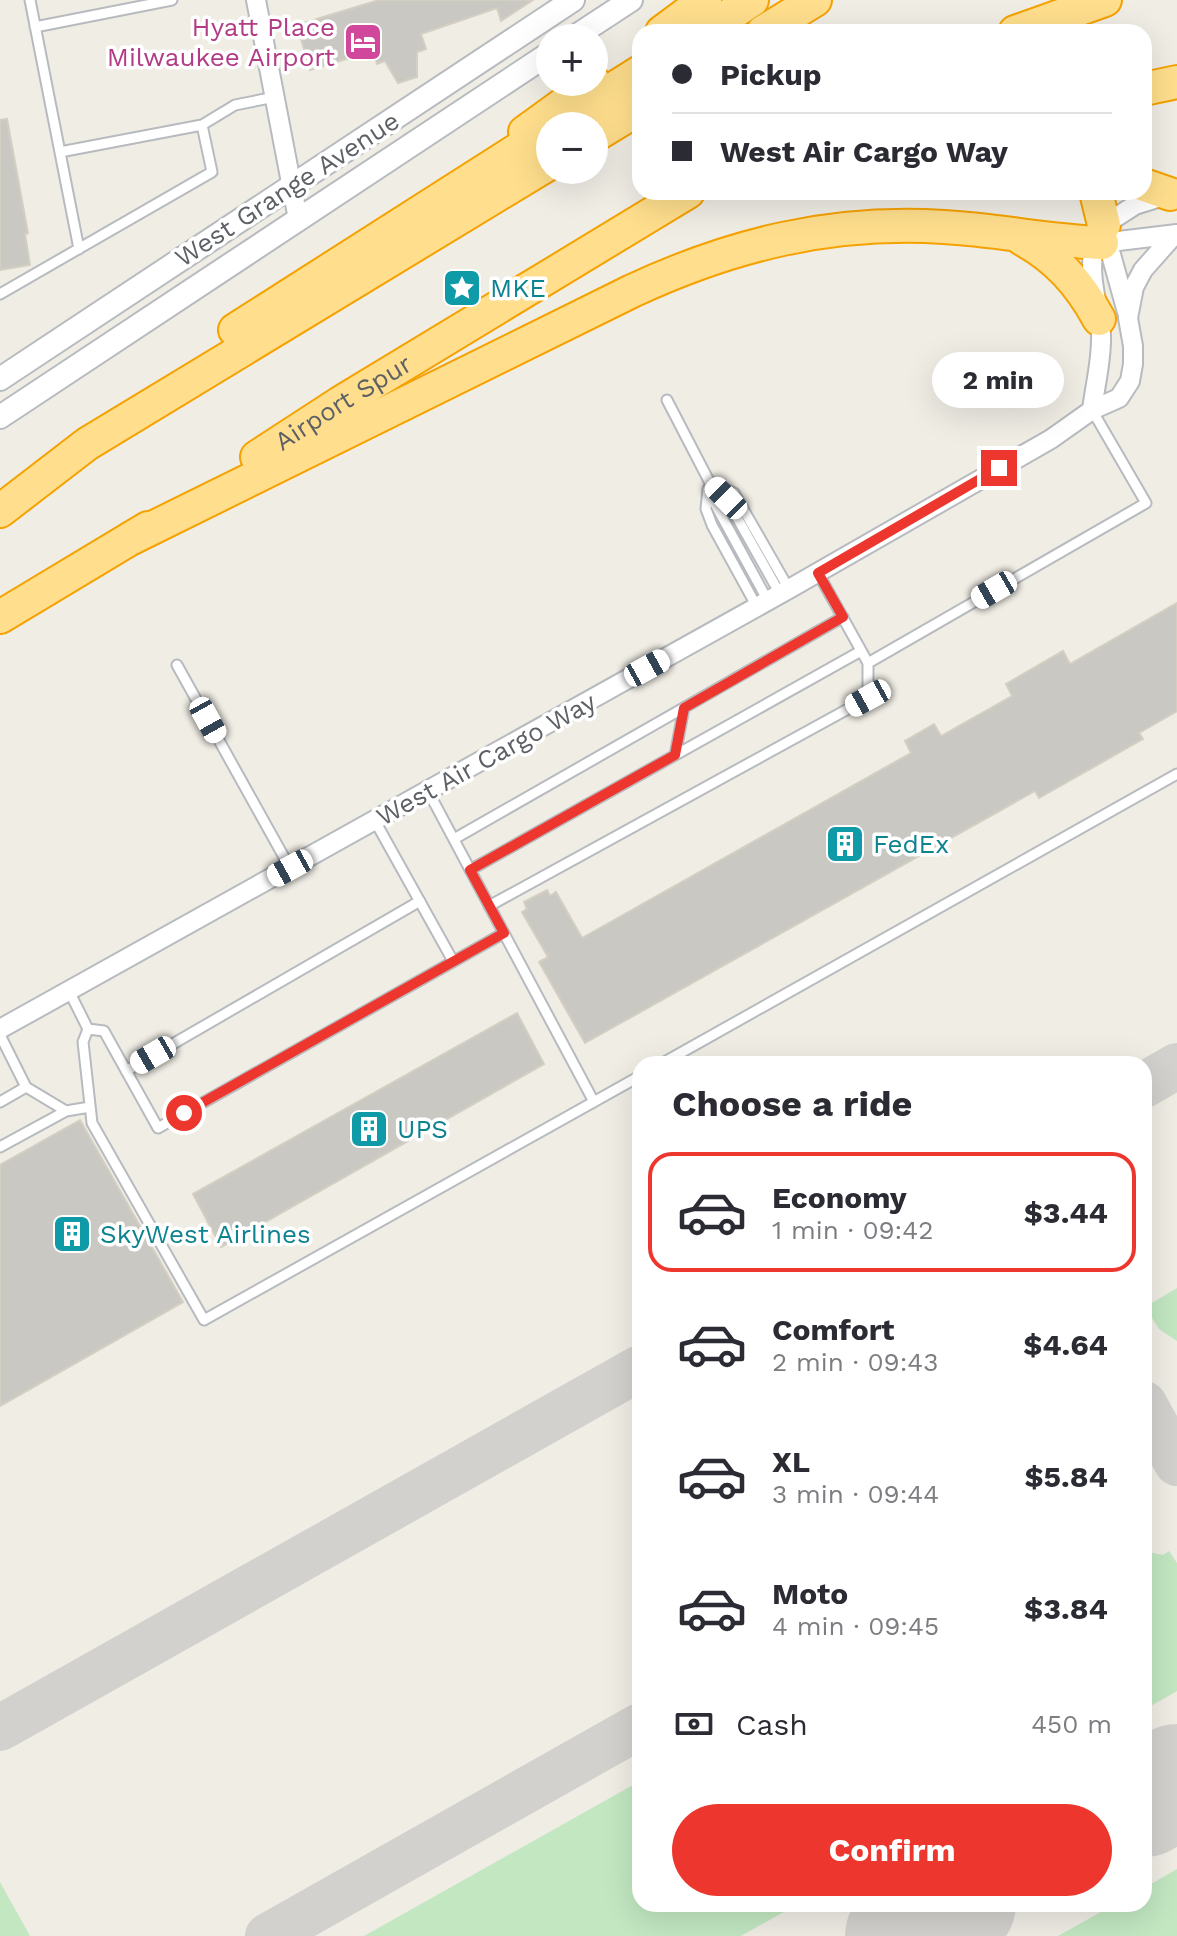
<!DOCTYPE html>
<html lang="en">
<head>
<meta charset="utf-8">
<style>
  :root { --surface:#fff; --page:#f2f2f3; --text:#2b2b33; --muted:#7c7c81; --line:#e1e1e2; --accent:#ed372e }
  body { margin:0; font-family:"Work Sans",sans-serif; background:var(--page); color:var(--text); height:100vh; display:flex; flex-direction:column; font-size:30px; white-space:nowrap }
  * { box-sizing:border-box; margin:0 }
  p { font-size:26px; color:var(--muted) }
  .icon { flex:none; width:44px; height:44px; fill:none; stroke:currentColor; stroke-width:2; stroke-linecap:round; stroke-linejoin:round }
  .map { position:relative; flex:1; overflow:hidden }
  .panel { position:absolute; left:632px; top:1056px; width:520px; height:856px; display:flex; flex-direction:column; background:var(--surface); border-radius:24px; box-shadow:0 8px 32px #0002 }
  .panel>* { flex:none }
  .top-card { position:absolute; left:632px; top:24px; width:520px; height:176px; border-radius:24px; box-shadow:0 8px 32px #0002; display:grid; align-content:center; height:176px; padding:0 40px; background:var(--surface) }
  .buttons { position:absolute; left:536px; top:24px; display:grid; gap:16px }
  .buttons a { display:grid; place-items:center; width:72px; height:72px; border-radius:50%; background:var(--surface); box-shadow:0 8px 32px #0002; font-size:40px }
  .end { position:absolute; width:36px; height:36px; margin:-18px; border:10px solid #ed372e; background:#fff; box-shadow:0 0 0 4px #fff }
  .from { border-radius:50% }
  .bubble { position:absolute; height:56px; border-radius:28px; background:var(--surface); box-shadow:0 8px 32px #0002; font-size:26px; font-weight:700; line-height:56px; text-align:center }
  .car { position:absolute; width:24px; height:48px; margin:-24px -12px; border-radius:10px; box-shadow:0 0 6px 2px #0007; background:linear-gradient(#fff 24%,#345 0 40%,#fff 0 76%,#345 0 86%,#fff 0) }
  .top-card b { display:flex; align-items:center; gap:28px; height:76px; font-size:30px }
  .top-card b+b { border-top:2px solid var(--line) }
  .top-card i { width:20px; height:20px; background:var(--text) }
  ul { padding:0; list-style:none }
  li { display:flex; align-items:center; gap:24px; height:120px; margin:0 16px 12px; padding:0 24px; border:4px solid transparent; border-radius:24px }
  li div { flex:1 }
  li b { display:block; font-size:30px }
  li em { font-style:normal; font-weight:700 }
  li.selected { border-color:var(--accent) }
  li>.icon { width:72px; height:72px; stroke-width:1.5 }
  h2 { padding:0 40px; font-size:36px; line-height:96px }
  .pay { display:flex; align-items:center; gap:20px; height:88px; padding:0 40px; font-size:30px }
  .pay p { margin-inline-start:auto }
  .action { display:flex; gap:16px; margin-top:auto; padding:16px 40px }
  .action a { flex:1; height:92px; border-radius:48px; background:var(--accent); color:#fff; font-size:32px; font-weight:700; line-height:92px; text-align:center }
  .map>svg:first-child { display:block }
  .green { fill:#c2e7c1 }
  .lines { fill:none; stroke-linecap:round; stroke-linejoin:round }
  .taxiway { stroke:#d2d1ce; stroke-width:46 }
  .runway { stroke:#d2d1ce; stroke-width:114 }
  .building { fill:#cac8c2; stroke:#d4cfc3; stroke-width:2 }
  .service-casing { stroke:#b7bbbf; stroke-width:13 }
  .minor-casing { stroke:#b7bbbf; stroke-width:22 }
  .tertiary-casing { stroke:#b7bbbf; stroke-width:26 }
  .motorway-casing { stroke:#f5a100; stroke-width:36 }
  .service { stroke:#fff; stroke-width:9 }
  .minor { stroke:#fff; stroke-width:18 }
  .tertiary { stroke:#fff; stroke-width:22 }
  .motorway { stroke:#ffdf8d; stroke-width:32 }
  .route { stroke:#ed372e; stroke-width:10 }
  .labels { text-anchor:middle; stroke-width:7; stroke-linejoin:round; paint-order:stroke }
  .hotel-label { font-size:26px; fill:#b23c85; stroke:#fff; text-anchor:end }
  .street-label { font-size:26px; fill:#5d6166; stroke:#fff }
  .culture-label { font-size:26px; fill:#0d838f; stroke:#fff; text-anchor:start }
</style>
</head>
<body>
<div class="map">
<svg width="1177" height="1936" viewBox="0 0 1177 1936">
  <rect width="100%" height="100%" fill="#f0ede5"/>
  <!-- green -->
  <path class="green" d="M1177,1288V1341L1159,1329L1145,1307Z
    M1144,1551L1163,1555L1169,1551L1177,1563V1691L1144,1710Z
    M640,1781V1904H798L741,1936H364Z
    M1177,1869V1936H1058L1115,1904H1144V1888Z
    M0,1882L30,1936H0Z"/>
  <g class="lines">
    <!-- taxiway -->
    <path class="taxiway" d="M1144,1085L1177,1066
      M1144,1404L1177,1463
      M0,1728L640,1368
      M268,1936L640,1726"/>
    <!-- runway -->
    <path class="runway" d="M1144,1800L1177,1781
      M902,1936L959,1904"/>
  </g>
  <!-- building -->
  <path class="building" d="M379,0H533L501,21L497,8L421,34L426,49L417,52V77L398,83L385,61L377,64L373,51L310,70L297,25Z
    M7,119L28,233L25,234L30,265L0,270V120Z
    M1177,603V711L1139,733L1143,739L1039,798L1035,791L585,1043L539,962L548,957L522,912L527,909L524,902L547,890L550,896L556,892L582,938L911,753L905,741L934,724L941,736L1012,696L1006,684L1063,651L1070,664Z
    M517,1013L544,1064L221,1247L193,1194Z
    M80,1120L183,1302L0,1406V1165Z"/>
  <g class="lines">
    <defs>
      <path id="service" d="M30,0L79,249
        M35,27L172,0
        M202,125L235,105L275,97
        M0,294L212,172L202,125L60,152
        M667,400L709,481L715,504L768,601
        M709,481L734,493L789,589
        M716,488L726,498L780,594
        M708,489L706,509L712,525L757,607
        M818,573L868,663L1146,503L1092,410
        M177,665L290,868
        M675,755L684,708
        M428,791L594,1102
        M375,821L453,961
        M454,839L843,617
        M470,870L861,651
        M489,906L868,698V663
        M69,991L88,1029L83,1042L92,1123L204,1320L640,1076
        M88,1029L104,1031L158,1128L504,933
        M0,1035L26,1087
        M661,1064L1177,774
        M126,1071L420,901
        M0,1102L26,1087L66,1111L90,1107
        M0,1147L66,1111"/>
      <path id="minor" d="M256,0L298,219
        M1102,243L1110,251L1127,312
        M1102,243L1177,234
        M1092,410C1095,385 1102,360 1101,334C1099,304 1089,283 1093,252L1102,243L1104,225L1135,205L1167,195
        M0,1029L789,589L1051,439L1092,410L1119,398L1130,381L1133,364V346L1128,318L1134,287L1143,270L1174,235"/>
      <path id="tertiary" d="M573,38L631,0
        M0,379L573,0
        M0,417L550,53"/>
      <g id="motorway">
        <path d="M662,32L705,0"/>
        <path d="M704,32L752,0"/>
        <path d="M763,32L815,0"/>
        <path d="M1015,32L1105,0"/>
        <path d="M1144,89L1177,82"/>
        <path d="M578,111L640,72"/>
        <path d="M525,132L594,82"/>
        <path d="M594,136L640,108"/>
        <path d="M1144,185L1170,194"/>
        <path d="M1096,192L1104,225"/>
        <path d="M1022,239C1057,258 1080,284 1099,319"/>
        <path d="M235,330L550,129"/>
        <path id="s1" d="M257,457L340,403L688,192"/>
        <path d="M0,511L87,444L550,163"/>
        <path d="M132,538L632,291C733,244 832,220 944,227C997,230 1049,241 1102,243"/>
        <path d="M0,617L148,528"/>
      </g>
    </defs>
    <!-- service casing -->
    <use href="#service" class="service-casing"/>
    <!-- minor casing -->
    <use href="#minor" class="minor-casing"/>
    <!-- tertiary casing -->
    <use href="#tertiary" class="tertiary-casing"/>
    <!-- motorway casing -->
    <use href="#motorway" class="motorway-casing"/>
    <!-- service -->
    <use href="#service" class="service"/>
    <!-- minor -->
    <use href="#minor" class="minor"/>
    <!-- tertiary -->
    <use href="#tertiary" class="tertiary"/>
    <!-- motorway -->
    <use href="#motorway" class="motorway"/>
  </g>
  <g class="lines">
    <!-- route -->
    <path class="route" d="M184,1113L504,933L470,870L675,755L684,708L843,617L818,573L999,468"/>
  </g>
  <!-- icons -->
  <defs>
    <symbol id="hotel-square" viewBox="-11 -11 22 22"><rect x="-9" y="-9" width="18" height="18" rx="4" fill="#d1479c" stroke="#fff"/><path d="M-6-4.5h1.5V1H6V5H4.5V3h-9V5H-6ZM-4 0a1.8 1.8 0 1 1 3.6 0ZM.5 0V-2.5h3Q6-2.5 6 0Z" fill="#fff"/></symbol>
    <symbol id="sight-square" viewBox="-11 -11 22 22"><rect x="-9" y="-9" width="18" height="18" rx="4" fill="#0f9aa8" stroke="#fff"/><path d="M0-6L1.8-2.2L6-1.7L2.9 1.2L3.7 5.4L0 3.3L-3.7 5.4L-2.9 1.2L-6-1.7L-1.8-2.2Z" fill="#fff"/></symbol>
    <symbol id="building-square" viewBox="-11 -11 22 22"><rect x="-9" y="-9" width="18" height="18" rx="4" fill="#0f9aa8" stroke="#fff"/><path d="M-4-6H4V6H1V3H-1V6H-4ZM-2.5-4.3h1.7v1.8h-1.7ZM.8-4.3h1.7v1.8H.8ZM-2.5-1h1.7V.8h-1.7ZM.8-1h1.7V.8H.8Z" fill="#fff"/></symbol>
  </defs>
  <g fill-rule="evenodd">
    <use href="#hotel-square" x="341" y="20" width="44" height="44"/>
    <use href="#sight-square" x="440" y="266" width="44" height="44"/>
    <use href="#building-square" x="823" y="822" width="44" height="44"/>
    <use href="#building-square" x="347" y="1107" width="44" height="44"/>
    <use href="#building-square" x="50" y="1212" width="44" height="44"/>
  </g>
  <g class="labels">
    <!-- hotel labels -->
    <g class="hotel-label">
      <text x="335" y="36">Hyatt Place<tspan x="335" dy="30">Milwaukee Airport</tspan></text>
    </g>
    <!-- street labels -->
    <g class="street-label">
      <text transform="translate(287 189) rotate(-33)" y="9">West Grange Avenue</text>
      <text dy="9" stroke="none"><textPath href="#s1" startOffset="102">Airport Spur</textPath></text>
      <text transform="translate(486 759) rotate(-29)" y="9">West Air Cargo Way</text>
    </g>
    <!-- culture labels -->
    <g class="culture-label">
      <text x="490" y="297">MKE</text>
      <text x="873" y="853">FedEx</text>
      <text x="397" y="1138">UPS</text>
      <text x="100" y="1243">SkyWest Airlines</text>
    </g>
  </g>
</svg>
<div class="buttons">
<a>+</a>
<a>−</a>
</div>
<i class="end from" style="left:184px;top:1113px"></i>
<i class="end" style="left:999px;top:468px"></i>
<div class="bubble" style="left:932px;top:352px;width:132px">2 min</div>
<i class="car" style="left:726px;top:498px;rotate:315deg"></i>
<i class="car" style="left:994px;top:590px;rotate:240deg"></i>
<i class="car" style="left:647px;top:668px;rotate:61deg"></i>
<i class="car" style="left:868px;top:698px;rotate:241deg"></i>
<i class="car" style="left:208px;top:720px;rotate:151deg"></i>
<i class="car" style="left:290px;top:868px;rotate:241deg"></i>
<i class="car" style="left:153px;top:1055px;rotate:240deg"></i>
<div class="top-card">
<b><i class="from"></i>Pickup</b>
<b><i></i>West Air Cargo Way</b>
</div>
<section class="panel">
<h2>Choose a ride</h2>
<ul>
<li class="selected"><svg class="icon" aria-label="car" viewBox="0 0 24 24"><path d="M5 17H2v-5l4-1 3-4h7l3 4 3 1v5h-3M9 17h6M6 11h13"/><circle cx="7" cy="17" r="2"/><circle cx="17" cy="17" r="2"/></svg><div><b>Economy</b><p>1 min · 09:42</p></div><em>$3.44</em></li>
<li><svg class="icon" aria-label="car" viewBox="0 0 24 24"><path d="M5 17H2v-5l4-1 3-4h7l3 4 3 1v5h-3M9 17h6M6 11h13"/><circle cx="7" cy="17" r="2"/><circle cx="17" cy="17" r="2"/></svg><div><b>Comfort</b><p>2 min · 09:43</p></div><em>$4.64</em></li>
<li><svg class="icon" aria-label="car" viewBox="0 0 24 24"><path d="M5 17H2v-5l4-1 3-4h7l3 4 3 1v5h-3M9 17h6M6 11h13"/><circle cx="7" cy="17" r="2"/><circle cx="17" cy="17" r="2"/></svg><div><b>XL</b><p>3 min · 09:44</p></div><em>$5.84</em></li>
<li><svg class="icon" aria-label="car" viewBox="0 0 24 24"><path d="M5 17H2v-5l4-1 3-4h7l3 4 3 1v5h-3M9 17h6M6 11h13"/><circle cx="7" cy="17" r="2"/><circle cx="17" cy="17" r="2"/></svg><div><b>Moto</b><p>4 min · 09:45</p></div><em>$3.84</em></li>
</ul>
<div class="pay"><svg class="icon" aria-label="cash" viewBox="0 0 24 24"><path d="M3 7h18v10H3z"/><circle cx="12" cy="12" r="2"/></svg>Cash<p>450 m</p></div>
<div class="action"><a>Confirm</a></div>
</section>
</div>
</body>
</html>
